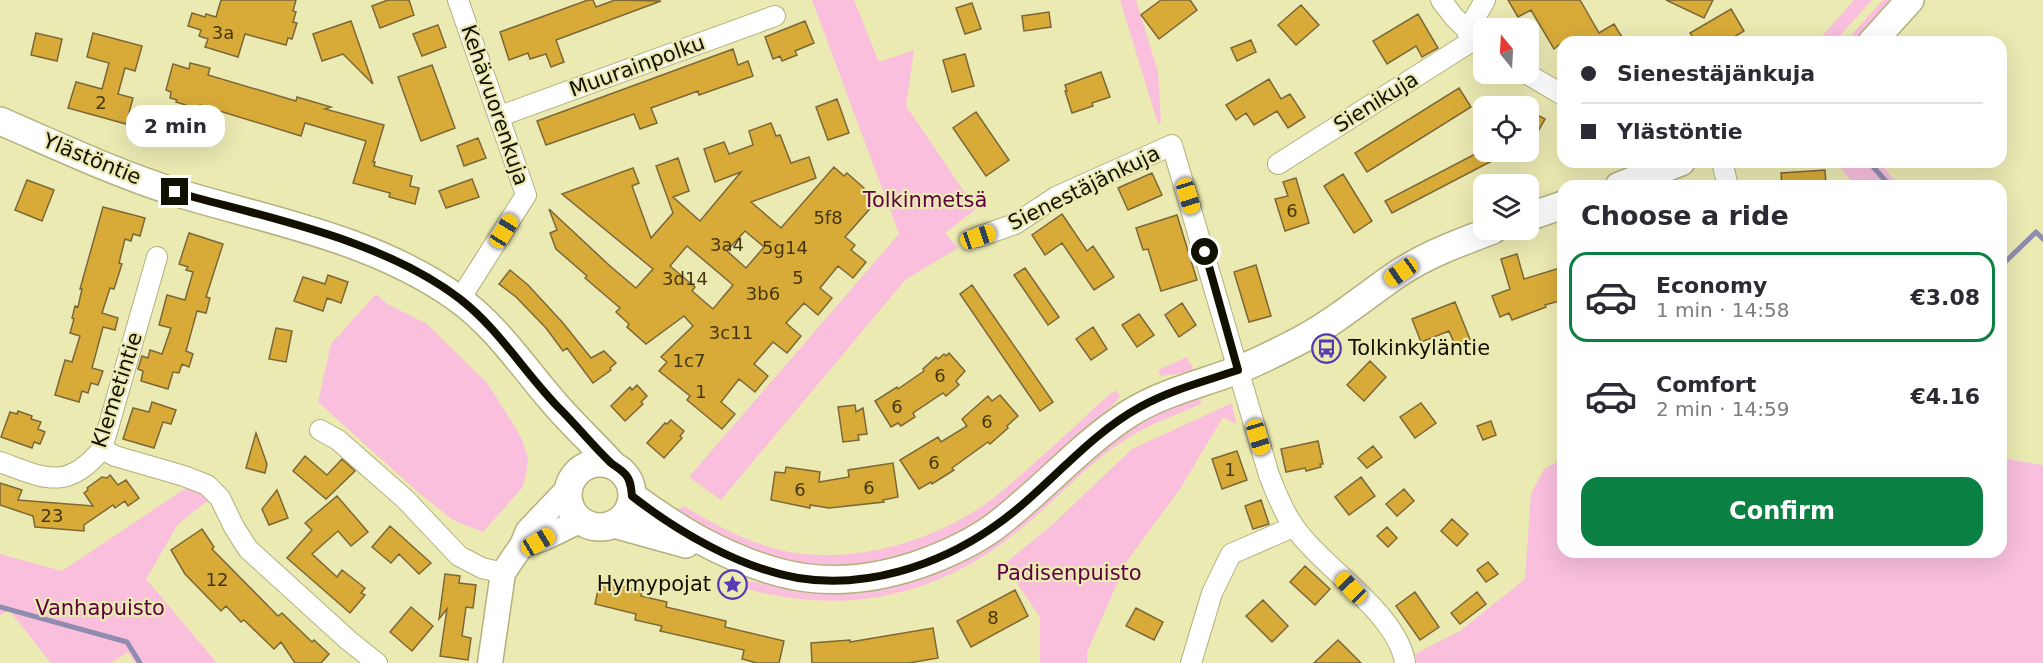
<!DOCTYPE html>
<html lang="en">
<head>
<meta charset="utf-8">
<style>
  :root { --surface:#fff; --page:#f2f2f3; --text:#2b2b33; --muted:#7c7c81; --line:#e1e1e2; --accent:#0b8043 }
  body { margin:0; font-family:"DejaVu Sans",sans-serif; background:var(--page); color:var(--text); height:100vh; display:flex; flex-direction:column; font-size:22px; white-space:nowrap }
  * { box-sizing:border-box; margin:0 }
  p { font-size:20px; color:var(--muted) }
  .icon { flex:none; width:33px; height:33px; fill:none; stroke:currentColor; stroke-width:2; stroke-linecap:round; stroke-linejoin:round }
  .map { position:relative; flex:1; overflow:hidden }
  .panel { position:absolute; left:1557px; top:180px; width:450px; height:378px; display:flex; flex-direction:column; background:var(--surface); border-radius:18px; box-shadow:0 6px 24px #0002 }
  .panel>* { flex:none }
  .hud { position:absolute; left:1557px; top:36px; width:450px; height:132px; border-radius:18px; box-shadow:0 6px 24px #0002; display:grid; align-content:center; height:132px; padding:0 24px; background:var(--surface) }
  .needle { width:39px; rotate:342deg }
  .fabs { position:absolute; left:1473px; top:18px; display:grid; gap:12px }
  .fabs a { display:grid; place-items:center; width:66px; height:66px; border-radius:12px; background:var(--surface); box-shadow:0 6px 24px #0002; font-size:30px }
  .end { position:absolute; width:27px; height:27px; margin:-14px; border:8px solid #121000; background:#fff; box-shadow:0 0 0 3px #fff }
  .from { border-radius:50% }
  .bubble { position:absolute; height:42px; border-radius:18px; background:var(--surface); box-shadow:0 6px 24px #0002; font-size:20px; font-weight:600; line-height:42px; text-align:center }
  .car { position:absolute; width:18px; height:36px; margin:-18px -9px; border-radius:8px; box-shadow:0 0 4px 2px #0007; background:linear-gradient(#f5c518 24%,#345 0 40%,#f5c518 0 76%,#345 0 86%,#f5c518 0) }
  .hud b { display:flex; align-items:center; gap:21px; height:57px; font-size:22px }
  .hud b+b { border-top:2px solid var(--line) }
  .hud i { width:15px; height:15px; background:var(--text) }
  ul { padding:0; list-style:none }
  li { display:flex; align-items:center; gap:18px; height:90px; margin:0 12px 9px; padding:0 12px; border:3px solid transparent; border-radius:18px }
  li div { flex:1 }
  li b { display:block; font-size:22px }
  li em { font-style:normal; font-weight:600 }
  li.current { border-color:var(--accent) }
  li>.icon { width:54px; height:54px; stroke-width:1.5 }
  h2 { padding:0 24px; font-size:27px; line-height:72px }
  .primary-button { display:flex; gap:12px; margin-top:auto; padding:12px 24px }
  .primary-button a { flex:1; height:69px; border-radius:18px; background:var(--accent); color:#fff; font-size:24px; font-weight:600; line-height:69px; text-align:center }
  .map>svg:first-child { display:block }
  .green { fill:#f9bfdd }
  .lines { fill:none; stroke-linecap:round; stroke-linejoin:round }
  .stream { stroke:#8f8cb0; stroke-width:5 }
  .building { fill:#d8ab39; stroke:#7c6737; stroke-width:1.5; fill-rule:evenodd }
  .minor-casing { stroke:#b3b17c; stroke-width:22 }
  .tertiary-casing { stroke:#b3b17c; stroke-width:27 }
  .secondary-casing { stroke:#b3b17c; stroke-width:30 }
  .minor { stroke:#fff; stroke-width:20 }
  .tertiary { stroke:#fff; stroke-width:24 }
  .secondary { stroke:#fff; stroke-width:27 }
  .route { stroke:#121000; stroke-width:8 }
  .labels { text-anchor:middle; stroke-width:4.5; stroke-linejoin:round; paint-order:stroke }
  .number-label { font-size:18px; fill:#44370e }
  .street-label { font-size:21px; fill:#121000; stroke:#ebeab3 }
  .park-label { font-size:21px; fill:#5d0140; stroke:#ebeab3 }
  .poi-label { font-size:21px; fill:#121000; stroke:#ebeab3; text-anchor:start }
</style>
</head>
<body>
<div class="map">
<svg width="2043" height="663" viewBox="0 0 2043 663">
  <rect width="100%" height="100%" fill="#ebeab3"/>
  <!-- green -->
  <path class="green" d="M812,0H854L879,62L914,50L906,106L976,209L945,233L958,248L905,280L721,500L689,477L899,234Z
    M1120,0H1136L1158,72L1161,122L1158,124Z
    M1854,0H1872L1834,42H1817Z
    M1883,0H1894L1857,42H1845Z
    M1837,162H1880L1899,186H1855Z
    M376,294L387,304L427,324L488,384L521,437L528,458L526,476L522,488L483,532L453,520L419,493L318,402L331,344Z
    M1187,357L1194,371L1161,376L1158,370Z
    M1116,390L1120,397L1098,420L1004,506L943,543L869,567L807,568L754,555L673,510L685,507C711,522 737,537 766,546C842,571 941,542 1001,492C1025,472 1049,450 1072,429C1087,416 1100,401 1116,390Z
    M1200,395L1201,403L1199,405C1175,415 1150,424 1128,438C1087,463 1055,502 1017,532C935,598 844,616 743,588L745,581L820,590L903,580L1074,468L1138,421Z
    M1232,403L1236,424L1223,417L1180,489L1127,561L1087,652V663H1040V617L1004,564L1052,525L1132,449Z
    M2001,458L2043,465V663H1416L1415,654L1460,631L1525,579L1531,494L1544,469L1563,459V552H2001Z
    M186,488L203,493L210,499L178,524L146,579L217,663H135L128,652L111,663H51L9,610L0,615V554L62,571Z"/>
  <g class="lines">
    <!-- stream -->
    <path class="stream" d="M1869,162L1890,186
      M2001,266L2036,232L2043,239
      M0,607L127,642L140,663"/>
  </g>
  <!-- building -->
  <path class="building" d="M221,0H296L293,11L296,12L293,22L297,23L292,39L288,38L286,45L245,34L238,57L205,47L208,39L199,36L201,30L188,26L192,13L205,17L206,14L216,17Z
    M388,0H409L414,15L380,28L372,6Z
    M588,0H593L596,7L615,0L661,1L556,40L564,62L551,67L546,54L530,59L528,53L509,60L500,32Z
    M1161,0H1190L1197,10L1159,39L1141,15Z
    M1508,0H1580L1599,33L1614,24L1625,42H1563L1554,49L1531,10L1518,17Z
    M1666,0H1713L1704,18Z
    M972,3L981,29L965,34L956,8Z
    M1301,5L1319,25L1296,45L1278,25Z
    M1731,9L1744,31L1726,42H1696L1690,33Z
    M1049,12L1051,27L1024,31L1022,16Z
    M1418,14L1438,48L1422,57L1416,46L1387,64L1373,41Z
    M351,21L373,84L343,54L322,61L313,34Z
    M805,21L814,43L795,51L797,55L782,61L780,56L773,59L765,37Z
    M438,25L446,47L422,56L413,34Z
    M36,33L62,39L57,61L31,55Z
    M93,33L142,46L135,71L125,68L118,94L133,98L126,124L68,108L76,82L102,89L109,63L87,57Z
    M1251,40L1256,52L1237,61L1231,48Z
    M733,49L738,65L748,61L753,76L699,95L698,91L651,108L657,123L640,129L634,114L546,145L537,121Z
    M965,54L974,86L952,92L943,60Z
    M190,63L210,68L208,75L296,101L297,97L331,107L325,109L384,125L373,162H375L374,166L412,176L410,186L419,188L415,204L389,197L390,193L353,183L366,141L305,123L301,136L200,105L195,121L182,118L186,105L176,102L177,100L170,98L171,92L166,90L173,64L189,69Z
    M432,65L455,128L421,141L398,77Z
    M1101,72L1110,97L1092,103L1093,106L1072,113L1065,91H1067L1065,85Z
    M1269,79L1281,99L1290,94L1305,117L1288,128L1277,111L1254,125L1246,113L1236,120L1226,105Z
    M1459,88L1471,107L1367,172L1355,153Z
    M837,99L849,133L828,140L816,107Z
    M1528,110L1545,119L1528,149Z
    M976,112L1009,160L986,176L953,128Z
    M771,123L776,136L780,135L791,163L809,157L816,178L751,202L781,228L834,167L844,176L847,173L864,188L861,191L875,203L845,237L855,245L851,250L866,262L853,278L838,266L820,288L832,298L818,315L804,303L786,323L801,336L787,353L773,342L754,364L768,376L755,392L739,379L721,402L735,414L722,429L687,400L690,396L659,371L667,362L661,357L693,326L684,316L646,344L627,327L629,324L616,312L620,308L585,278L587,276L556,249L550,233L557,230L549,209L610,266L636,288L653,269L562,194L633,168L639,183L632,186L651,238L673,213L656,166L678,158L689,191L673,197L700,221L741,172L715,182L704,149L724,142L729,154L753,145L749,131ZM745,231L764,247L746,268L727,251ZM687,246L733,285L713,309L692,291L695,287L670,266Z
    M478,138L486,158L464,166L457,146Z
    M1479,152H1509L1392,213L1385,201Z
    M1825,170L1826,186H1782L1781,173Z
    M1152,173L1162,195L1128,210L1118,188Z
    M1343,174L1372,221L1354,233L1324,186Z
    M1296,178L1309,223L1285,231L1275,199L1288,196L1283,182Z
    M472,179L479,197L446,208L439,191Z
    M27,180L54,190L42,221L15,210Z
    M103,207L145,218L140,236L133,234L131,241L125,239L119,263L122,264L114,289L110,288L102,313L118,318L115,330L103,327L92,368L103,371L98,385L91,383L88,393L82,391L79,402L55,395L65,360L72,362L80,336L70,333L74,319L72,318L75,306L78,307L82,289H80Z
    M1062,214L1087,251L1093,246L1114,277L1094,290L1062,243L1045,255L1032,235Z
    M1177,215L1197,280L1161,291L1148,249L1143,250L1136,228Z
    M189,233L223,244L206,297L210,298L206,313L197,311L186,351L193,354L189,367L182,364L179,373L173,372L168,389L141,381L143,371L138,369L142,356L148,358L150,350L162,354L171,328L159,325L167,295L185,300L193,272L186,270L188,267L179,264Z
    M1517,254L1524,279L1563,267V300L1545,305L1546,307L1512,320L1509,313L1500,317L1492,296L1510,289L1501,259Z
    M1256,265L1271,316L1249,322L1234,272Z
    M1025,268L1059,317L1048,325L1014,275Z
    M510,270L528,285L563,323L591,358L604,351L616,363L610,368L611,370L593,383L567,348L563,351L546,328L516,297L499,284Z
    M328,275L348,282L341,303L327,298L323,311L294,301L303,277L325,284Z
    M972,285L1053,402L1040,411L960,294Z
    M1455,302L1470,339L1455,345L1449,331L1421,342L1412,319Z
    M1182,303L1196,325L1179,337L1165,315Z
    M1139,314L1154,335L1137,347L1122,325Z
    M1093,327L1107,349L1091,360L1076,339Z
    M276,328L292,331L286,362L269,359Z
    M949,353L965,371L956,381L959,385L946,396L943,393L913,413L915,417L901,426L898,423L891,427L875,401L897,387L898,389L924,371L923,369L936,357L938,359L944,354L946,356Z
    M1370,361L1386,377L1364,401L1347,385Z
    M637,385L647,396L641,402L643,404L625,421L611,406L630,387L632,390Z
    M1000,395L1018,416L1007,426L1008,428L990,444L988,442L952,468L954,470L932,484L931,482L919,489L900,460L938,437L941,442L967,426L962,419L988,396L992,401Z
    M152,402L176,410L171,424L163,422L154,448L123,439L133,408L149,412Z
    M1421,403L1436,423L1415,438L1400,417Z
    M855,405L856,412L863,408L867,434L858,435L859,440L843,442L838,407Z
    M18,411L32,416L31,419L41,422L38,429L45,432L40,444L34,442L32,448L1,437L10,412L17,414Z
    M671,420L684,431L680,436L682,438L664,458L647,443L665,423L667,424Z
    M1491,421L1496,435L1483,440L1477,426Z
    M256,433L267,464L265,473L246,468Z
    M1318,441L1323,464H1320L1321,467L1306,471L1305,468L1286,472L1281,449Z
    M1373,446L1382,457L1367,468L1358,458Z
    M1237,451L1247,480L1222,489L1212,459Z
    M305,456L327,475L342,459L355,471L326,499L293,471Z
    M893,463L898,497L883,500L884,502L829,508L810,505V508L771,500L775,472L785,473L786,467L820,472L819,482L849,477L848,470Z
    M110,475L118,485L126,480L139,498L128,506L125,501L115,508L113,505L84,525V531L35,527L33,516L0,505V483L22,490L18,500L93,506L84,493L88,490L87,488L102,477L107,478Z
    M1361,477L1375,496L1349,515L1335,497Z
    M1404,489L1414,501L1397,516L1386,504Z
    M277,490L288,518L269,525L262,509Z
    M337,496L368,532L351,546L338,531L312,554L337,577L342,570L365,588L361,593L365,595L350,613L287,558L312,530L305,523Z
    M1261,500L1269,524L1253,529L1245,506Z
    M1452,519L1468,534L1457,546L1441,531Z
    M390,526L431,563L419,574L399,554L391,563L372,547Z
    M1387,527L1397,538L1388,547L1377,536Z
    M202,529L214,547L212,549L278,616L282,613L312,642L314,640L329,654L321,663H295L281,642L274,649L244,620L241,622L226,606L221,611L185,574L171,550Z
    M1488,562L1498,574L1486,582L1477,570Z
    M1305,566L1330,589L1315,605L1290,582Z
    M445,574L460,576L459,583L476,585L473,608L466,607L462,636L471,638L468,660L440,656L447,609L439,619Z
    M600,581L642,591L641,596L667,602L666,607L726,621L725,627L784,641L779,663H757L742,659L744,650L660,631L662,626L635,620L636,614L595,604Z
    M1015,590L1028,616L971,647L957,621Z
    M1415,592L1439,627L1420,640L1396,606Z
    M1477,592L1486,604L1460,624L1451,613Z
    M1263,600L1288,626L1272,642L1246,616Z
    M411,607L433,626L412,651L390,632Z
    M1136,608L1163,622L1154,640L1126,626Z
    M933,628L938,658L909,663H812L811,643L850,640V642Z
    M1338,640L1361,663H1314Z"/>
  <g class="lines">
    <defs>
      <path id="minor" d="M458,0L526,195L460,299
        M1441,0L1454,17L1484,46
        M1467,32L1485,0
        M1527,74L1563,95
        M500,116L775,16
        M1722,162L1728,186
        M1278,164L1475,39
        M978,237L1015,224L1056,197L1172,145L1269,475C1276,492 1282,510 1293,525C1321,567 1398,613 1405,663
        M320,430L338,440L405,499L459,556L482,568L503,573
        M102,449L115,456L184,476L207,485L220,498L234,527L248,549L348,640L377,663
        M0,462C44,478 67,492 102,449L157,257
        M1191,663L1212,593L1231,554L1293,527"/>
      <path id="tertiary" d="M522,545C543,541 561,529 580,521
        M490,663L503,573L522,545L528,531L567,490"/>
      <path id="secondary" d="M1872,42L1910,0
        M0,121C58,146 117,174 178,193C274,222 374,239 457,298C494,324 521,364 550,398C569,421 592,442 612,464
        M1619,186L1681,162
        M1528,217L1563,205
        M568 495a32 32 0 1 1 64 0a32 32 0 1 1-64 0Z
        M632,496C654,512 675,526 698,539C774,580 836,593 920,564C945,555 972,543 994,527C1042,491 1080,445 1130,413C1162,393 1200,384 1235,371C1256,363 1277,352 1297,342C1334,323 1365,296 1399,273C1428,254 1461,242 1493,230
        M614,524L686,544"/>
    </defs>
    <!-- minor casing -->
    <use href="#minor" class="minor-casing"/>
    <!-- tertiary casing -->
    <use href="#tertiary" class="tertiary-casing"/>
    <!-- secondary casing -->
    <use href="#secondary" class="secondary-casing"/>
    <!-- minor -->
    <use href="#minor" class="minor"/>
    <!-- tertiary -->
    <use href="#tertiary" class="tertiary"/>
    <!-- secondary -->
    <use href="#secondary" class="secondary"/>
  </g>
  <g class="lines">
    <!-- route -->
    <path class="route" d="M175,192C268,218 382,239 460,299C500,330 526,375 561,410C578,427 594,447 611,463C616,467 622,470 626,475C631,481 631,488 632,496C678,532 740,568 798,578C865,589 937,566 992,528C1045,492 1084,438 1140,407C1170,390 1206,381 1238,370L1205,252"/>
  </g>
  <!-- icons -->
  <defs>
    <symbol id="bus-ring" viewBox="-11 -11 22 22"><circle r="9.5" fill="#ebeab3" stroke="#543bb2" stroke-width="1.5"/><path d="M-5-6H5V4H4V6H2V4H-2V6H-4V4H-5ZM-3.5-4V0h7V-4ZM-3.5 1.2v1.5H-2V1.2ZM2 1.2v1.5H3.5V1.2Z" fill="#543bb2"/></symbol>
    <symbol id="sight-ring" viewBox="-11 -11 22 22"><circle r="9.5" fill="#ebeab3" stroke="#543bb2" stroke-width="1.5"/><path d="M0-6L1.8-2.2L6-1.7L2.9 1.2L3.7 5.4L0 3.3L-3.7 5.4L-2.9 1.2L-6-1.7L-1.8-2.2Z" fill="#543bb2"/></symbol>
  </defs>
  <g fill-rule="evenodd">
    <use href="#bus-ring" x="1310" y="332" width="33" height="33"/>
    <use href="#sight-ring" x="716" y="568" width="33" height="33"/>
  </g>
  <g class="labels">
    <!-- number labels -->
    <g class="number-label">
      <text x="223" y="39">3a</text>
      <text x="101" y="109">2</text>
      <text x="1292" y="217">6</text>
      <text x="828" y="224">5f8</text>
      <text x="727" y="251">3a4</text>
      <text x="785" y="254">5g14</text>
      <text x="798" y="284">5</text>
      <text x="685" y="285">3d14</text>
      <text x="763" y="300">3b6</text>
      <text x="731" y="339">3c11</text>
      <text x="689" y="367">1c7</text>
      <text x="940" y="382">6</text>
      <text x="701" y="398">1</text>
      <text x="897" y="413">6</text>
      <text x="987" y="428">6</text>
      <text x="934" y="469">6</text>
      <text x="1230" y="476">1</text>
      <text x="869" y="494">6</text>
      <text x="800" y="496">6</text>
      <text x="52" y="522">23</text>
      <text x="217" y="586">12</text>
      <text x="993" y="624">8</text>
    </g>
    <!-- street labels -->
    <g class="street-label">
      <text transform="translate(637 66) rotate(-20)" y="7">Muurainpolku</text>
      <text transform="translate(1376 102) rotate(-32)" y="7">Sienikuja</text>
      <text transform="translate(495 105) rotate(71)" y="7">Kehävuorenkuja</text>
      <text transform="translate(92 159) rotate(22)" y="7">Ylästöntie</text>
      <text transform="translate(1084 188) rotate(-26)" y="7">Sienestäjänkuja</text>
      <text transform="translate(117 390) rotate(-72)" y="7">Klemetintie</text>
    </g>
    <!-- park labels -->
    <g class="park-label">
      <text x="925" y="207">Tolkinmetsä</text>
      <text x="1069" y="580">Padisenpuisto</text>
      <text x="100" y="615">Vanhapuisto</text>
    </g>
    <!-- poi labels -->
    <g class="poi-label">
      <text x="1348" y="355">Tolkinkyläntie</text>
      <text x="711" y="591" text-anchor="end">Hymypojat</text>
    </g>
  </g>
</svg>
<div class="fabs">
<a><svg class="needle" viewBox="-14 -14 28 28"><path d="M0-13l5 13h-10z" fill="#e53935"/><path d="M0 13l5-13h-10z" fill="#7c7c81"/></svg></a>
<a><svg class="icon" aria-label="locate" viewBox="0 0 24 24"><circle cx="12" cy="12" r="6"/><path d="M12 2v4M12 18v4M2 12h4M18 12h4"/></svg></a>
<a><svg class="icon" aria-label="layers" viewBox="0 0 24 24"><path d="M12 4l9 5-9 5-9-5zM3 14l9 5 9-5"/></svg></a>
</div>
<i class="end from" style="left:1205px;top:252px"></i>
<i class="end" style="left:175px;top:192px"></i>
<div class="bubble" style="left:126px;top:105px;width:99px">2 min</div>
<i class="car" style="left:1188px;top:196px;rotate:163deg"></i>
<i class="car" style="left:504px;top:231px;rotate:32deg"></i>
<i class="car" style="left:978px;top:237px;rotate:71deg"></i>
<i class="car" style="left:1401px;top:272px;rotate:235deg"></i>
<i class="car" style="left:1258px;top:437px;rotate:163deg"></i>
<i class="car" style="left:538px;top:542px;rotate:59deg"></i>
<i class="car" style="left:1351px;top:588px;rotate:316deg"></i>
<div class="hud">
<b><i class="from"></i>Sienestäjänkuja</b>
<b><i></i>Ylästöntie</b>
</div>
<section class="panel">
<h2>Choose a ride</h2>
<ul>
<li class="current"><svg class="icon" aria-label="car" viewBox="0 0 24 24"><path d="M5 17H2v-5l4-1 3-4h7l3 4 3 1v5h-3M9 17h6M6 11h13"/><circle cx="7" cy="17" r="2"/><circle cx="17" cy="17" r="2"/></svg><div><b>Economy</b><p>1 min · 14:58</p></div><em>€3.08</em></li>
<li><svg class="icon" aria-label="car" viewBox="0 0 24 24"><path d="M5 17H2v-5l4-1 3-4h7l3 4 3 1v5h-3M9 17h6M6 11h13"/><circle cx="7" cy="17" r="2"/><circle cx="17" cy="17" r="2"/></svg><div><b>Comfort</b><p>2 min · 14:59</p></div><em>€4.16</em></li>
</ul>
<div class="primary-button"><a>Confirm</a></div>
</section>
</div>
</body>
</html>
